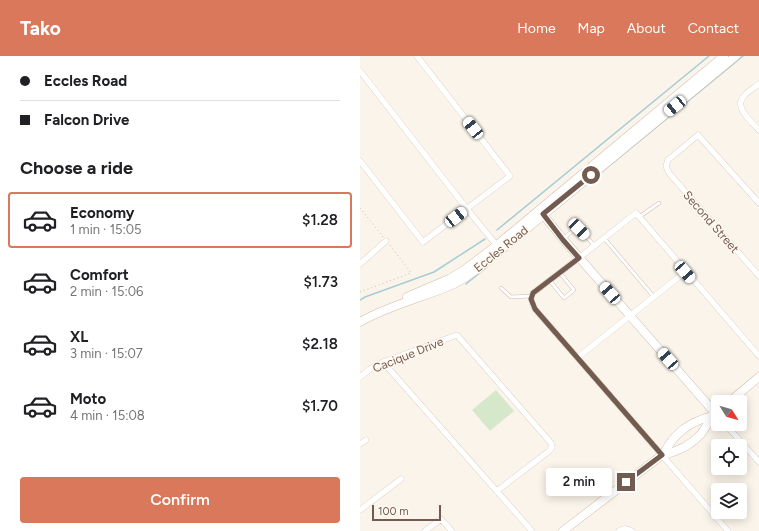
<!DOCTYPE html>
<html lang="en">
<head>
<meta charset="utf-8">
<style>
  :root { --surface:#fff; --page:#f2f2f2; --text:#202124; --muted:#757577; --line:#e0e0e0; --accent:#d9785b }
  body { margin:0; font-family:Figtree,sans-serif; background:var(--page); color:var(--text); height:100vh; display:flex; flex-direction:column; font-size:15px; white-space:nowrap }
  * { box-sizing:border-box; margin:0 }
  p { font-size:13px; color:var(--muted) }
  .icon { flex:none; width:22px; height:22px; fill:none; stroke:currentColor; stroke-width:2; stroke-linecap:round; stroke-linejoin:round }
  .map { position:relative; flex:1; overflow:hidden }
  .details { display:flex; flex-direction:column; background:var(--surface); width:360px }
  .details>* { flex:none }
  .hud { display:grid; align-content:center; height:88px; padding:0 20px; background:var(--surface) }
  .needle { width:26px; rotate:127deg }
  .fabs { position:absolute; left:351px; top:339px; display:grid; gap:8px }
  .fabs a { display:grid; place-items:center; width:36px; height:36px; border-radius:4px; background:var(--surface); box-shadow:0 2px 10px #0003; font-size:20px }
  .scale { position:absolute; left:12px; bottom:10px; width:69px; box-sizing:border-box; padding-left:4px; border:2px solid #735c4f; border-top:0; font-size:11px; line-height:14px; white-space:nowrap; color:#735c4f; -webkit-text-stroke:3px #fef8f0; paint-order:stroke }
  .end { position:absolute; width:18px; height:18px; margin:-9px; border:5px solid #735c4f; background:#fff; box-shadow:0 0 0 2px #fff }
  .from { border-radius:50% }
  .bubble { position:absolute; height:28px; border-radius:4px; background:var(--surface); box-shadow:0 2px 10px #0003; font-size:13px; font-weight:600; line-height:28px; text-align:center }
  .car { position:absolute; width:12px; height:24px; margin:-12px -6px; border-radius:5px; box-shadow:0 0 3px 1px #0007; background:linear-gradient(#fff 24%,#345 0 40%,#fff 0 76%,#345 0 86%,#fff 0) }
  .hud b { display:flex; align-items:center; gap:14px; height:38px; font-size:15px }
  .hud b+b { border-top:1px solid var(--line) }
  .hud i { width:10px; height:10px; background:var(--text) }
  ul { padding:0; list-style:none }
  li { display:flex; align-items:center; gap:12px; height:56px; margin:0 8px 6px; padding:0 12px; border:2px solid transparent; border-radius:4px }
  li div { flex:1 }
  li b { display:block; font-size:15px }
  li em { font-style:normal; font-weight:600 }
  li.selected { border-color:var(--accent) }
  li>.icon { width:36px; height:36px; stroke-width:1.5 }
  h2 { padding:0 20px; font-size:18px; line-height:48px }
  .primary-button { display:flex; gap:8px; margin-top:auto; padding:8px 20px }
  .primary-button a { flex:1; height:46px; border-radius:4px; background:var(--accent); color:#fff; font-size:16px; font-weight:600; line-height:46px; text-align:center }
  header { display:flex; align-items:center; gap:24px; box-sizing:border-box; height:56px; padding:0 20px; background:var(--accent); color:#fff }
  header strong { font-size:19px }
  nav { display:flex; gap:22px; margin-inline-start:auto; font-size:14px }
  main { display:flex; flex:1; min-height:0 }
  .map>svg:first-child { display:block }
  .green { fill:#d5e8c9 }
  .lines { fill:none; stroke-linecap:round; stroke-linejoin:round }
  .stream { stroke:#a7cdd4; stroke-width:1.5 }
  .lane-casing { stroke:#ccbdb1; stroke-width:4 }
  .street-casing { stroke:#ccbdb1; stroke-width:6 }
  .secondary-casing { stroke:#cebdae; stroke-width:9 }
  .path { stroke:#d3b8a7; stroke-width:1; stroke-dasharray:1 3; stroke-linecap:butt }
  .lane { stroke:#fff; stroke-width:3 }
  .street { stroke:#fff; stroke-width:5.5 }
  .secondary { stroke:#fff; stroke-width:8 }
  .route { stroke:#735c4f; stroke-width:5 }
  .labels { text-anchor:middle; stroke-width:3; stroke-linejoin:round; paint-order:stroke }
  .street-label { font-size:12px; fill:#735c4f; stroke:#fef8f0 }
</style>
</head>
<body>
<header>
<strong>Tako</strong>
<nav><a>Home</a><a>Map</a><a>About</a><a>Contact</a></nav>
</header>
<main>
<section class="details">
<div class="hud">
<b><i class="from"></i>Eccles Road</b>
<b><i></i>Falcon Drive</b>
</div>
<h2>Choose a ride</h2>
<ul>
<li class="selected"><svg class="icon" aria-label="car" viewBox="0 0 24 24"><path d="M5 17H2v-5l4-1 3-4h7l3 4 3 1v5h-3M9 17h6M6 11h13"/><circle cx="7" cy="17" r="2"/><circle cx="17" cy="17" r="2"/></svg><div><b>Economy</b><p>1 min · 15:05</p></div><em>$1.28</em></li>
<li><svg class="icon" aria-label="car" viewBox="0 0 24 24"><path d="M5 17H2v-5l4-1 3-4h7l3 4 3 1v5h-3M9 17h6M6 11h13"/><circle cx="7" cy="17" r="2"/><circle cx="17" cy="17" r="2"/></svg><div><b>Comfort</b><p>2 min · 15:06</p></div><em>$1.73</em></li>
<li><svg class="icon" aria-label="car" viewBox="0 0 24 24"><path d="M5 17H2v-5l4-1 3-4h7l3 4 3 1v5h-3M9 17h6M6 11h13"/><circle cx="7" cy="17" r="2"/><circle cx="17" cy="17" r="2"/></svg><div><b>XL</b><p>3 min · 15:07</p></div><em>$2.18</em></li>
<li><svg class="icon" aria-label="car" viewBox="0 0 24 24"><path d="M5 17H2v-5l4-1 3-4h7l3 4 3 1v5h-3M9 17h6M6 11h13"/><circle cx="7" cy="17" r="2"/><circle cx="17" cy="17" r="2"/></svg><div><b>Moto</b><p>4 min · 15:08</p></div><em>$1.70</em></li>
</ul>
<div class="primary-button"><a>Confirm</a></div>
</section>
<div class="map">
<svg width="399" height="475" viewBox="0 0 399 475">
  <rect width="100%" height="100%" fill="#fbf4ea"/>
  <!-- green -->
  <path class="green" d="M136,334L154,355L130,375L112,354Z"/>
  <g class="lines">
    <!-- stream -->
    <path class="stream" d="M226,129L383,0
      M137,174L349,0
      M106,228L127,211
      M0,244L5,241L74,216L125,183"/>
    <defs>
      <path id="lane" d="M279,161L299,147
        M204,182L215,173H219L235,190
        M244,182L294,241
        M190,225L204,242L214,234L200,217
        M141,232L151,241L171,240"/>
      <path id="street" d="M0,15L107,153L138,191
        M399,28C394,32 388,35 384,40C373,51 392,66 399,74
        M0,105L63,186L150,120L57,0
        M399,147L338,79L308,104L306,110L309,117L399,220
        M0,208L26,185
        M217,302L325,216
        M23,306L172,475
        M0,321L10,313L23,306L97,279L191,387L192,391L189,395L137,435
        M365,368L399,406
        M0,388L6,384
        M0,454L41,423
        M65,475L81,463L92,475
        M259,475C263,472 267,472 272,475
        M368,475L175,253C172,247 170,244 173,237L219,202L276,157L399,300"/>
      <path id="secondary" d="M180,155L203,183L355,357
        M47,241L89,223L104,214L137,189L364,0
        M0,266C29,249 63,242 94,228C111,220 126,206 141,194L376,0
        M369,346L399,321
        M303,399C314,377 329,366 352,360
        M203,475L302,399C316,396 331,389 341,378C347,370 350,362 358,355"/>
    </defs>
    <!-- lane casing -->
    <use href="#lane" class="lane-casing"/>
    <!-- street casing -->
    <use href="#street" class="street-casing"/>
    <!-- secondary casing -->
    <use href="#secondary" class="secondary-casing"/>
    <!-- path -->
    <path class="path" d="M0,152L23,181
      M0,236L51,217L29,188"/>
    <!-- lane -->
    <use href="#lane" class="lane"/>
    <!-- street -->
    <use href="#street" class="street"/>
    <!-- secondary -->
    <use href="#secondary" class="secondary"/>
  </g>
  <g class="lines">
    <!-- route -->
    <path class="route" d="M231,119L183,158L203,184L219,202L173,237L171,243L175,253L302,399L266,426"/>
  </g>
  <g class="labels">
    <!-- street labels -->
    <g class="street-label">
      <text transform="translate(351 166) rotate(49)" y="4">Second Street</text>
      <text transform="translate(141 193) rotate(-39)" y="4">Eccles Road</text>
      <text transform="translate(48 299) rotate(-22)" y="4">Cacique Drive</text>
    </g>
  </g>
</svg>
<div class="fabs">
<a><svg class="needle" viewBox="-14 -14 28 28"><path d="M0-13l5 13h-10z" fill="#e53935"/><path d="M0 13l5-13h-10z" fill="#757577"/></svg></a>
<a><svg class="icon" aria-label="locate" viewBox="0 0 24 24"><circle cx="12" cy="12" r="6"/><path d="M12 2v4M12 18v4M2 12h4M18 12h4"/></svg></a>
<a><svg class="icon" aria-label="layers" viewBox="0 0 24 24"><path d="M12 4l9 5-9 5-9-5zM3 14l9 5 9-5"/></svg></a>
</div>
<div class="scale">100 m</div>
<i class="end from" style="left:231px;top:119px"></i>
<i class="end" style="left:266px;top:426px"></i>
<div class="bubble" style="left:186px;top:412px;width:66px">2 min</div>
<i class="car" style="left:315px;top:50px;rotate:231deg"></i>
<i class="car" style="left:113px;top:72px;rotate:322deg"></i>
<i class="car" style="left:96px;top:161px;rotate:52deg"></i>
<i class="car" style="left:219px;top:173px;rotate:136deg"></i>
<i class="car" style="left:325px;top:216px;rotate:139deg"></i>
<i class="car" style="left:250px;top:237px;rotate:319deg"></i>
<i class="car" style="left:308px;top:303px;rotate:319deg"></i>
</div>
</main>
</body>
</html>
